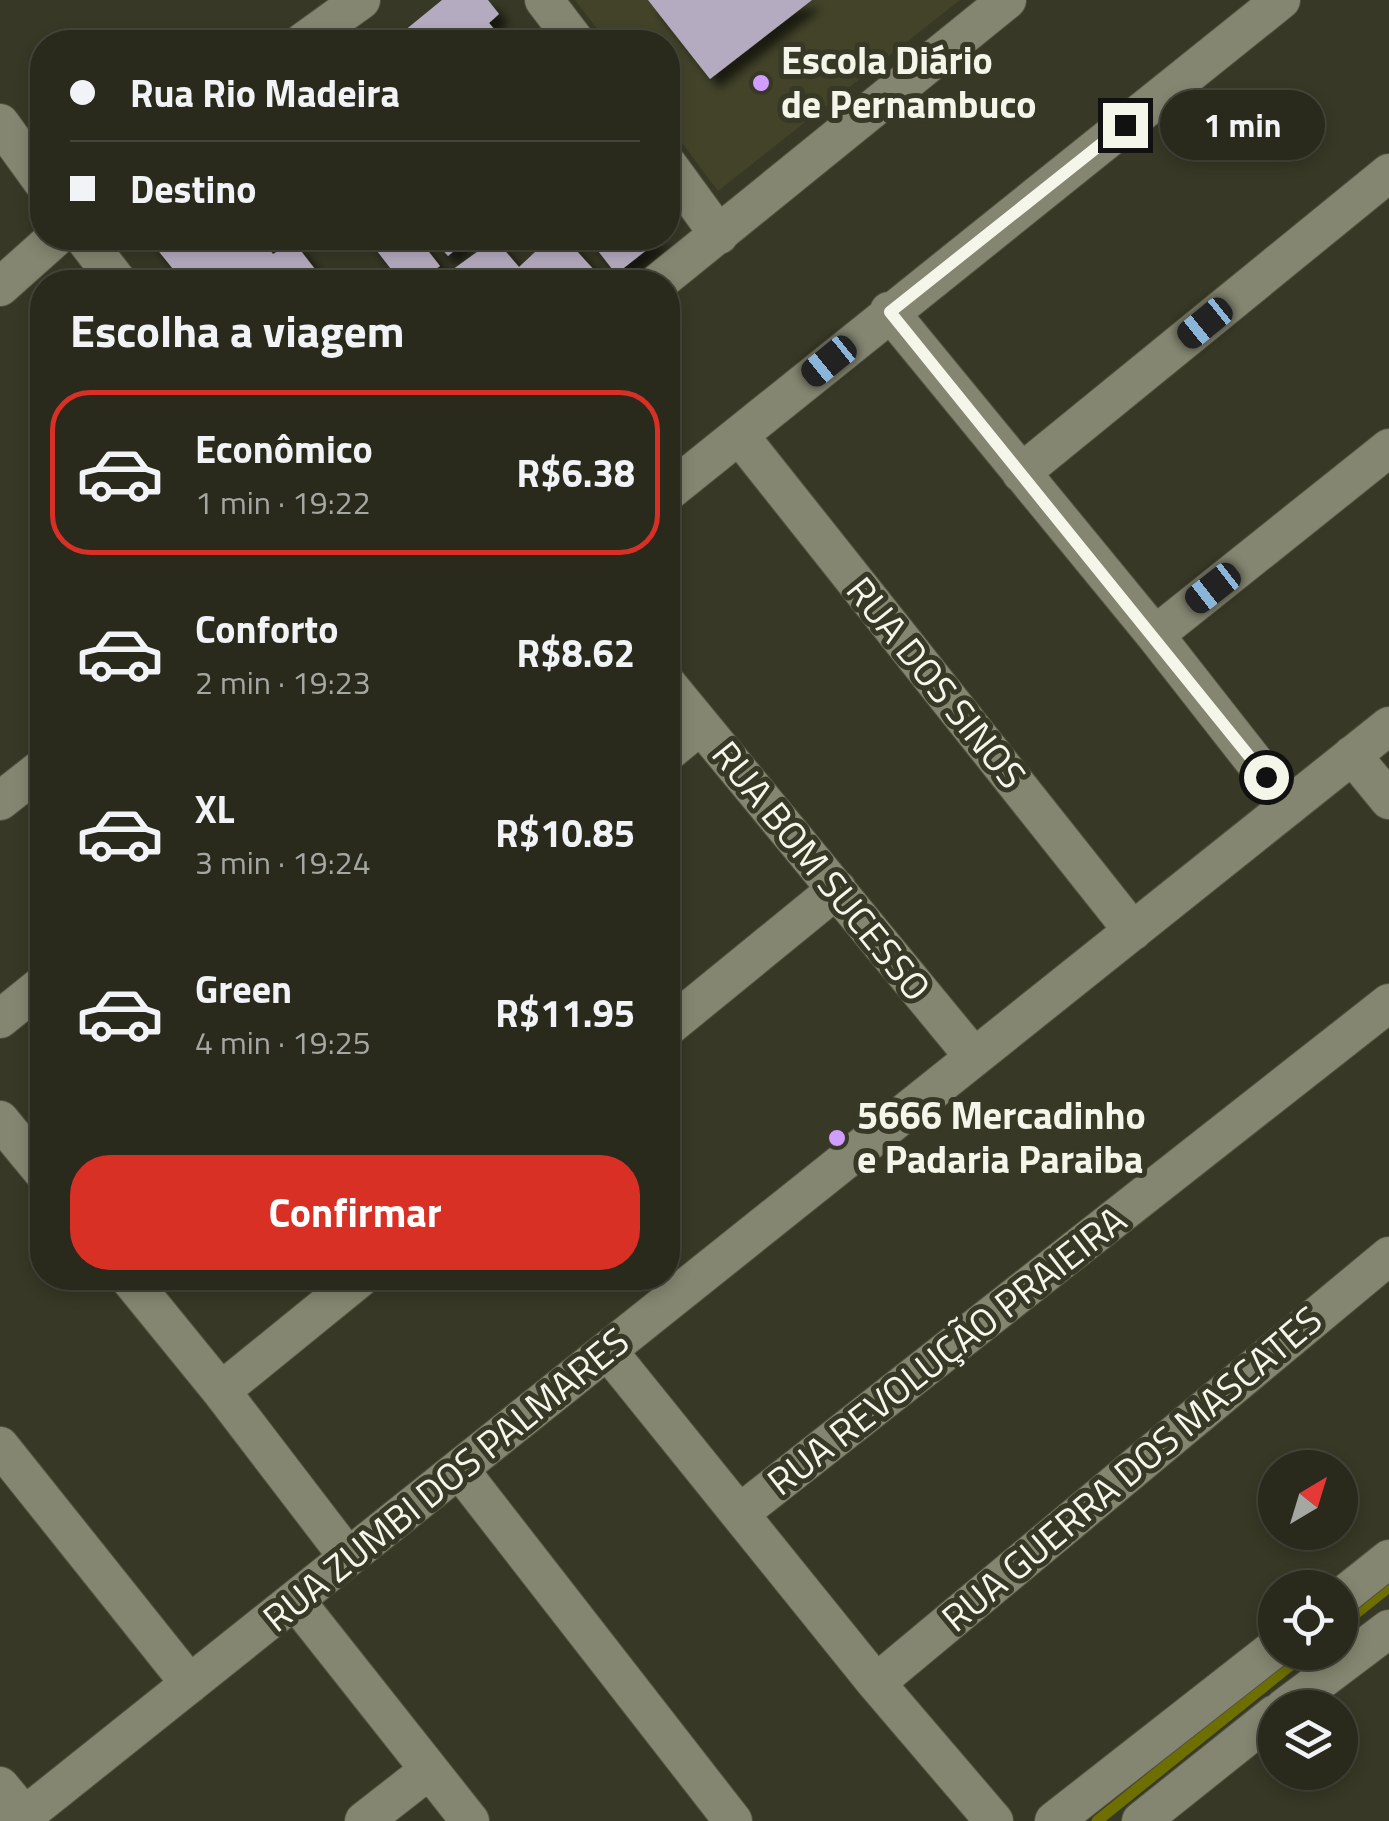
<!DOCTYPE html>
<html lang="pt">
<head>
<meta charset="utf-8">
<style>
  :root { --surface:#292a1c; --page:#313225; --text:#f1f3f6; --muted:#a5a7a3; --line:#45463b; --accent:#d93025 }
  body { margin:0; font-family:"Titillium Web",sans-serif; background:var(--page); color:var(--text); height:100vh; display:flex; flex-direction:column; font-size:38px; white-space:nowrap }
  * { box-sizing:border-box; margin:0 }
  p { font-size:32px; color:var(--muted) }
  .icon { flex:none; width:55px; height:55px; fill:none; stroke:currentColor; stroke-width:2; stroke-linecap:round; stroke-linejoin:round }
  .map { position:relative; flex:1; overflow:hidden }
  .side { position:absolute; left:30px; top:270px; width:650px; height:1020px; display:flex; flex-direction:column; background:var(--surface); border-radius:40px; box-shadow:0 5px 15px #0003,0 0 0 2px var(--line) }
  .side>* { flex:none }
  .banner { position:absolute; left:30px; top:30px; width:650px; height:220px; border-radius:40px; box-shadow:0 5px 15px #0003,0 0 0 2px var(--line); display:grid; align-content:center; height:220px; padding:0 40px; background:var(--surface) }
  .needle { width:65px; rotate:38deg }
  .tools { position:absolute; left:1258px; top:1450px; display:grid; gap:20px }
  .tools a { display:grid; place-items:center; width:100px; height:100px; border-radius:50%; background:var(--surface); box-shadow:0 5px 15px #0003,0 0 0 2px var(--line); font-size:50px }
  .end { position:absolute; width:45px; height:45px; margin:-22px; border:12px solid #f5f6ea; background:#111; box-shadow:0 0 0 5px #111 }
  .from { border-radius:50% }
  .bubble { position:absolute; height:70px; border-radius:35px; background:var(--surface); box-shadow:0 5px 15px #0003,0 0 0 2px var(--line); font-size:32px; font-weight:700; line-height:70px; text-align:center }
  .car { position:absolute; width:30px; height:60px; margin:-30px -15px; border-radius:12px; box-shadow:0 0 8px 2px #0007; background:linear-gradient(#222 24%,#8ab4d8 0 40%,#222 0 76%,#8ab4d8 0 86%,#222 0) }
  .banner b { display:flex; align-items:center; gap:35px; height:95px; font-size:38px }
  .banner b+b { border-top:2px solid var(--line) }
  .banner i { width:25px; height:25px; background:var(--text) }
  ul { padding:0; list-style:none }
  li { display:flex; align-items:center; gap:30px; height:165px; margin:0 20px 15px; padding:0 20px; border:5px solid transparent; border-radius:40px }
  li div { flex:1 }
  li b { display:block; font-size:38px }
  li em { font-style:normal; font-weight:700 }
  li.on { border-color:var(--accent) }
  li>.icon { width:90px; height:90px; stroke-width:1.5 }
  h2 { padding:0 40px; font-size:45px; line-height:120px }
  .button { display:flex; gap:20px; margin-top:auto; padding:20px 40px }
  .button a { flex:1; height:115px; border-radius:40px; background:var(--accent); color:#fff; font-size:40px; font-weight:700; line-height:115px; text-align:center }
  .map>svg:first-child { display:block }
  .built { fill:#424329 }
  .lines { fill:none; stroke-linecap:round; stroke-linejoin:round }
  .stream { stroke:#6e6f01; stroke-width:11 }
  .building { fill:#b5abc0; filter:url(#shadow) }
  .minor-casing { stroke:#525342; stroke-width:40 }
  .minor { stroke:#858671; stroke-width:38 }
  .route { stroke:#f5f6ea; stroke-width:12 }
  .poi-dot { fill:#d19dfe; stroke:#373825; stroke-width:4 }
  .labels { text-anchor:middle; stroke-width:10; stroke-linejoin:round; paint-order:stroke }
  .poi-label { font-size:38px; font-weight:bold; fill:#f5f6ea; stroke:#373825; text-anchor:start }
  .street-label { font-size:38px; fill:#f5f6ea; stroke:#373825 }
</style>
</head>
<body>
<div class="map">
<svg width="1389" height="1821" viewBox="0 0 1389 1821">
  <defs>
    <filter id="shadow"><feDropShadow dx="9" dy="9" stdDeviation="5" flood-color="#0009"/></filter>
  </defs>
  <rect width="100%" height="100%" fill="#373825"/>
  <!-- built -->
  <path class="built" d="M575,0H960L718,191L668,124V42H607Z"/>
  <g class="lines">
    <!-- stream -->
    <path class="stream" d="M1340,1626L1389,1587
      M1097,1821L1307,1652"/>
  </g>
  <!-- building -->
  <path class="building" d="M442,0H488L499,14L489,23L505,42H396L393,40Z
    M648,0H812L710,79Z
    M148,238H260L273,254L294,242L325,282H156L173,269Z
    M367,238H418L440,266L418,282H401Z
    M432,238H469L448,256Z
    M550,238H565L605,282H459L452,270L495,239L519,267Z
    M588,238H662L616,274Z"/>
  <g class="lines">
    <defs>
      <path id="minor" d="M544,0L576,42
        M303,42L361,0
        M0,123L42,181
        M668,165L719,235
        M84,238L118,282
        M659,282L1007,0
        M0,287L55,238
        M889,311L1155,635L1289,806
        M739,435L1133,931
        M1021,473L1389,173
        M668,492L1281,0
        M1155,635L1389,448
        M668,685L974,1057
        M668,752L701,725
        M1352,755L1389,800
        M0,801L42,768
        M0,1019L42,985
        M668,1027L837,889
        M0,1120L42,1171
        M129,1278L221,1391L348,1557
        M608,1351L876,1683L994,1821
        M221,1391L360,1278
        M0,1446L190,1684
        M459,1469L733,1821
        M740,1513L1389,1003
        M1340,1598L1389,1559
        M295,1600L470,1821
        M876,1683L1389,1256
        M1284,1708L1389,1629
        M0,1786L25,1816
        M18,1821L1389,726
        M364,1821L428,1771
        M1054,1821L1275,1648
        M1141,1821L1275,1714"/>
    </defs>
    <!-- minor casing -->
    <use href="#minor" class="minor-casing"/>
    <!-- minor -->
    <use href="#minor" class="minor"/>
  </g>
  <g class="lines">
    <!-- route -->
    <path class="route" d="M1125,125L890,312L1266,777"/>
  </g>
  <!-- markers -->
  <g class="poi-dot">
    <circle cx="761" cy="83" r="10"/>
    <circle cx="837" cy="1138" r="10"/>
  </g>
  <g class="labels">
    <!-- poi labels -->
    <g class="poi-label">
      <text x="781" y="74">Escola Diário<tspan x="781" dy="44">de Pernambuco</tspan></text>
      <text x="857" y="1129">5666 Mercadinho<tspan x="857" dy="44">e Padaria Paraiba</tspan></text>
    </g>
    <!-- street labels -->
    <g class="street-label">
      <text transform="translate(936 683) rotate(51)" y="13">RUA DOS SINOS</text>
      <text transform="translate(821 871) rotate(51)" y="13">RUA BOM SUCESSO</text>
      <text transform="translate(947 1351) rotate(-38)" y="13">RUA REVOLUÇÃO PRAIEIRA</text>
      <text transform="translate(1132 1469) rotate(-40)" y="13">RUA GUERRA DOS MASCATES</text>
      <text transform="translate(446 1480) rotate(-39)" y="13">RUA ZUMBI DOS PALMARES</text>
    </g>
  </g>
</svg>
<div class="tools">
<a><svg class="needle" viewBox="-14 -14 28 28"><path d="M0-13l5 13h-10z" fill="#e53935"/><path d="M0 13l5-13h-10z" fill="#a5a7a3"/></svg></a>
<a><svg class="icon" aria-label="locate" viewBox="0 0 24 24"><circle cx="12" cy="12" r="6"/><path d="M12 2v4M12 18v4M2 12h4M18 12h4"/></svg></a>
<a><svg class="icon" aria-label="layers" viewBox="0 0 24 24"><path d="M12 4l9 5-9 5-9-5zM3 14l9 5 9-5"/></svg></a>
</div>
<i class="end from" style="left:1266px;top:777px"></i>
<i class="end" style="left:1125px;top:125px"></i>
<div class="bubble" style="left:1160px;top:90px;width:165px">1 min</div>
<i class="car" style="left:1205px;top:323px;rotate:231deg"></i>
<i class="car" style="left:829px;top:361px;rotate:231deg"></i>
<i class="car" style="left:1213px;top:588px;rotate:232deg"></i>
<div class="banner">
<b><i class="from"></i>Rua Rio Madeira</b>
<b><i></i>Destino</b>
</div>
<section class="side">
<h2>Escolha a viagem</h2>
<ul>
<li class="on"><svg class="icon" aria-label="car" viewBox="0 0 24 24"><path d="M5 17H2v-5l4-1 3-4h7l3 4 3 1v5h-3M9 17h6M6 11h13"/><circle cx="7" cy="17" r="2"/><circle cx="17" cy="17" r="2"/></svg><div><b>Econômico</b><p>1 min · 19:22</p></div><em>R$6.38</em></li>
<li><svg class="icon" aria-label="car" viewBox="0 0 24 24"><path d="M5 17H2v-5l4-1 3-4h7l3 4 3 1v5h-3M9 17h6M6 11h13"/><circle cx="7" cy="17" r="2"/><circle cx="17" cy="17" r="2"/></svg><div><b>Conforto</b><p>2 min · 19:23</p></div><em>R$8.62</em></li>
<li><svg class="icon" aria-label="car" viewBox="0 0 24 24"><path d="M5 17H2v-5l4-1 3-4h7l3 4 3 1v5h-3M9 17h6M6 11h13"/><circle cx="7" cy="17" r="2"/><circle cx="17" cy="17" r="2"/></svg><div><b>XL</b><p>3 min · 19:24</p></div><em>R$10.85</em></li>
<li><svg class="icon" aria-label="car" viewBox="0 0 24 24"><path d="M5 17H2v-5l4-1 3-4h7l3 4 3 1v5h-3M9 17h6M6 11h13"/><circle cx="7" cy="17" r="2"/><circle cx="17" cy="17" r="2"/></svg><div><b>Green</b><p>4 min · 19:25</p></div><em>R$11.95</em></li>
</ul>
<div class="button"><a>Confirmar</a></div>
</section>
</div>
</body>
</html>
